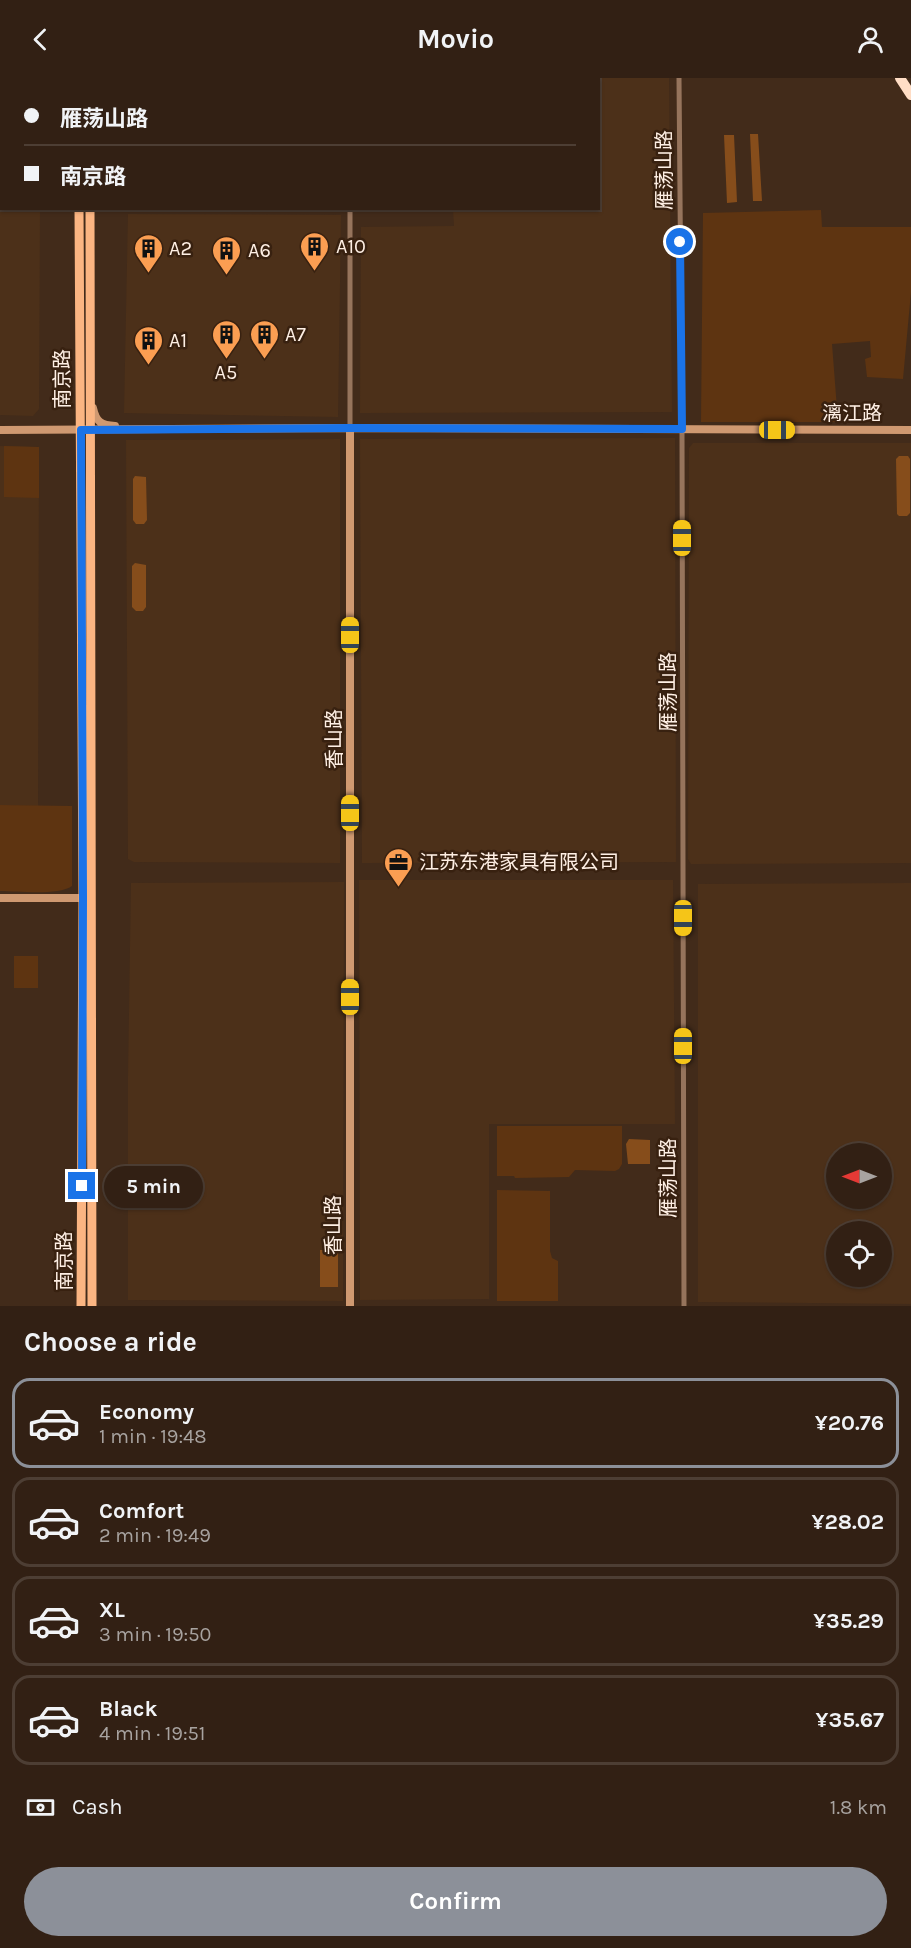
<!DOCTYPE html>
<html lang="en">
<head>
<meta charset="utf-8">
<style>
  :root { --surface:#322014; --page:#3d2d22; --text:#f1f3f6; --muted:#a8a3a0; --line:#4d3e34; --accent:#8c9099 }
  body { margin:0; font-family:Karla,"Noto Sans SC",sans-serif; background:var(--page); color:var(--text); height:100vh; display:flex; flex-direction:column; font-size:22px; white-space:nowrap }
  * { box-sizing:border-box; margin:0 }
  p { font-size:20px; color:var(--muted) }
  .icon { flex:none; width:33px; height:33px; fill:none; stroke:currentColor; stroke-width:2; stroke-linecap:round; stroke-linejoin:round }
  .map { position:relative; height:1228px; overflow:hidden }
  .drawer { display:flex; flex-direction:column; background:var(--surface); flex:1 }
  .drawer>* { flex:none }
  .top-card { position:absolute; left:0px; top:0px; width:600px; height:132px; box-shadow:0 2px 4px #0004,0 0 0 2px var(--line); display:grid; align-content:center; height:132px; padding:0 24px; background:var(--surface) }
  .needle { width:39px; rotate:270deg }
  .controls { position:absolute; left:826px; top:1065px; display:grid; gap:12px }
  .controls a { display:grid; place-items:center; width:66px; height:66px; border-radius:50%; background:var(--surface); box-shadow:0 2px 4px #0004,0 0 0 2px var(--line); font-size:30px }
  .end { position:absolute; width:27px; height:27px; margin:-14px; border:8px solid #1a73e8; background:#fff; box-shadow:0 0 0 3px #fff }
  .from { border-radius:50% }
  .bubble { position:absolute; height:42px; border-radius:21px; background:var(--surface); box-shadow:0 2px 4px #0004,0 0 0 2px var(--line); font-size:20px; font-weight:700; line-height:42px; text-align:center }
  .car { position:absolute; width:18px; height:36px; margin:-18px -9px; border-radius:8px; box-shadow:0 0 4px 2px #0007; background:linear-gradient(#f5c518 24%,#345 0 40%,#f5c518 0 76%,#345 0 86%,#f5c518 0) }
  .top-card b { display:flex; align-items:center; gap:21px; height:57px; font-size:22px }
  .top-card b+b { border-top:2px solid var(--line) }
  .top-card i { width:15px; height:15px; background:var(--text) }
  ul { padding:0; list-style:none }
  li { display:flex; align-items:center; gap:18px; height:90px; margin:0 12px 9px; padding:0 12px; border:3px solid var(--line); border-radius:18px }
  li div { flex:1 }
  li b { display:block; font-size:22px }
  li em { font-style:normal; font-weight:700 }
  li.on { border-color:var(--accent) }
  li>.icon { width:54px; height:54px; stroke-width:1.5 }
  h2 { padding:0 24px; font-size:27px; line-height:72px }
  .pay { display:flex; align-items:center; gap:15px; height:66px; padding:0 24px; font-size:22px }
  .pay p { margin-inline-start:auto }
  .cta { display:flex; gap:12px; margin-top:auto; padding:12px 24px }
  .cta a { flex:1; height:69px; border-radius:36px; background:var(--accent); color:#fff; font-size:24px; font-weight:700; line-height:69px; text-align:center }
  header { display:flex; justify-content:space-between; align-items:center; height:78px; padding:0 24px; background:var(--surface); font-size:27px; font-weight:700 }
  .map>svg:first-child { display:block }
  .built { fill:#4c3019; fill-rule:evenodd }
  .green { fill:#5e3411 }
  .water { fill:#864d1b }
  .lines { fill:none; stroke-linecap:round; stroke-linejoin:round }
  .street { stroke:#96745c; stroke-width:5 }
  .secondary { stroke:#cf9971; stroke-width:8 }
  .primary { stroke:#fbb582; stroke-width:9 }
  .highway { stroke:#ffddc5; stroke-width:10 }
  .route { stroke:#1a73e8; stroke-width:8 }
  .labels { text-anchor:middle; stroke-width:5; stroke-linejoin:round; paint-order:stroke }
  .street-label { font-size:20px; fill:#feefe4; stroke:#382110 }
  .poi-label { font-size:20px; fill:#feefe4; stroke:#382110; text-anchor:start }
</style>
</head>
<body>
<header><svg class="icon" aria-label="back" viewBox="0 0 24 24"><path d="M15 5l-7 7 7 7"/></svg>Movio<svg class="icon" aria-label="person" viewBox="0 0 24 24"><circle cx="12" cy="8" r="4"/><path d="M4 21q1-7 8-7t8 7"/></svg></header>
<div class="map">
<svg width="911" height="1228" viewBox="0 0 911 1228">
  <rect width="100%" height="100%" fill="#422b1a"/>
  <!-- built -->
  <path class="built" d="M0,0H39L2,2V130L40,131L39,331L33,338L0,337Z
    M441,0H669L672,334L360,335L361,149L454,148L453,131L598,130V2Z
    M128,136L341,137L338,339L124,335Z
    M675,360L676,784L362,785L360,361Z
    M340,361V785L134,784L128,781L126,362Z
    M693,365H911V785L691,786L688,781L689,370Z
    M0,368L39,369L38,728L0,727Z
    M359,802H673L675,1046H489V1221L360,1222Z
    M344,804L343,1223L128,1222V999L131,805Z
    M911,805V1226L698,1224V806ZM837,1076H882V1120H837ZM837,1154H882V1198H837Z"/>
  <!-- green -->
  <path class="green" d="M821,132L822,149H911V214L903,301L867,299L865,281L871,279L870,263L832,266L838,344H701L703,135Z
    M4,368L39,369V420L4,419Z
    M0,727L72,728V808C58,818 18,813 0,813Z
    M14,878H38V910H14Z
    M497,1048H622V1086L619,1091L615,1093L575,1092L569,1099L515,1100L514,1098H497Z
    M497,1112L550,1113V1173L552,1180L558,1183V1223H497Z"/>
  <!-- water -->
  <path class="water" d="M750,56H758L762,123H753Z
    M724,57H734L737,124L727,125Z
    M899,378H908L910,381V435L907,438H899L897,436L896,381Z
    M135,398L146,399L147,442L144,446H136L133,442V401Z
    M135,485L146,487V529L143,533H136L132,529V488Z
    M629,1061L650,1062V1086H628L626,1066Z
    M320,1172H338V1209H320Z"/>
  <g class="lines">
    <!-- street -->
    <path class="street" d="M350,0V2
      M679,0L682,352L684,1228
      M350,350V130"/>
    <!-- secondary -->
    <path class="secondary" d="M93,330C96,344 101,347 115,348
      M0,352L350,350L911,352
      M0,820H88
      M350,1228V350"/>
    <!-- primary -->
    <path class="primary" d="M78,0V2
      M89,0V2
      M79,130L83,820L81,1228
      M90,130L92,1228"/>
    <!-- highway -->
    <path class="highway" d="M900,0L911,17"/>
  </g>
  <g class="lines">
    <!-- route -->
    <path class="route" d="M82,1108L83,820L81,352L350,350L682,351L680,164"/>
  </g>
  <!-- icons -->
  <defs>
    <symbol id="building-pin" viewBox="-11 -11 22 30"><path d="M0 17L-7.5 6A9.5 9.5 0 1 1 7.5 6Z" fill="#fb9e52" stroke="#382110"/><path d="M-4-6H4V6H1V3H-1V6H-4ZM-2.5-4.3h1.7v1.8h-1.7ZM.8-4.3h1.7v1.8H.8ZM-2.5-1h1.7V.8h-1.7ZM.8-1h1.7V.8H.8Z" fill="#111"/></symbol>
    <symbol id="office-pin" viewBox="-11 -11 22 30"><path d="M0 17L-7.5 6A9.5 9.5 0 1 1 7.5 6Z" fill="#fb9e52" stroke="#382110"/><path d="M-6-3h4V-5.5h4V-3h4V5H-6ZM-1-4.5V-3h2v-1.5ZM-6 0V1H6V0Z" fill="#111"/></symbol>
  </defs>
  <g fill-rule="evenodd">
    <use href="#building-pin" x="298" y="152" width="33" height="45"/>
    <use href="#building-pin" x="132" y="154" width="33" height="45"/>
    <use href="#building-pin" x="210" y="156" width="33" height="45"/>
    <use href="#building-pin" x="210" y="240" width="33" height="45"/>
    <use href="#building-pin" x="248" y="240" width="33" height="45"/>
    <use href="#building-pin" x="132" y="246" width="33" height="45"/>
    <use href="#office-pin" x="382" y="768" width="33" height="45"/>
  </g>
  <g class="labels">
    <!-- street labels -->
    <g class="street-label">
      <text transform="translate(664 92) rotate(-90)" y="7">雁荡山路</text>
      <text transform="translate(62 301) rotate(-90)" y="7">南京路</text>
      <text x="852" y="342">漓江路</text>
      <text transform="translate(668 614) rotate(-90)" y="7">雁荡山路</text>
      <text transform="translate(334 661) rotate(-90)" y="7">香山路</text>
      <text transform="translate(668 1100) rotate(-90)" y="7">雁荡山路</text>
      <text transform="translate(333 1147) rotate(-90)" y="7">香山路</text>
      <text transform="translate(64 1183) rotate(-90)" y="7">南京路</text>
    </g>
    <!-- poi labels -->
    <g class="poi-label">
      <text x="336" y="175">A10</text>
      <text x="169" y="177">A2</text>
      <text x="248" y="179">A6</text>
      <text x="285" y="263">A7</text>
      <text x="169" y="269">A1</text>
      <text x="226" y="301" text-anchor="middle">A5</text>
      <text x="419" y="791">江苏东港家具有限公司</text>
    </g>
  </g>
</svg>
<div class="controls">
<a><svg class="needle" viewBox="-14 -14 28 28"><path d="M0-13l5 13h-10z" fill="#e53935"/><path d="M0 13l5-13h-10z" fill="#a8a3a0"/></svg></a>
<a><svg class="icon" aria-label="locate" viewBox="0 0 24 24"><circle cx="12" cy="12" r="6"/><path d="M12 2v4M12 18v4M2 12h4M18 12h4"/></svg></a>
</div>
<i class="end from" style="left:680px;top:164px"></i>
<i class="end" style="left:82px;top:1108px"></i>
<div class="bubble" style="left:104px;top:1088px;width:99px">5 min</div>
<i class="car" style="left:777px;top:352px;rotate:90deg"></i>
<i class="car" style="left:682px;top:460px;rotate:0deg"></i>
<i class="car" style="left:350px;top:557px;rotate:0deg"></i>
<i class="car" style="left:350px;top:735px;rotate:0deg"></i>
<i class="car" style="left:683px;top:840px;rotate:180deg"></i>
<i class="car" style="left:350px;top:919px;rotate:0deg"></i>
<i class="car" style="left:683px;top:968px;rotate:0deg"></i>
<div class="top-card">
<b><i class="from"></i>雁荡山路</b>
<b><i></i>南京路</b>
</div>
</div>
<section class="drawer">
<h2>Choose a ride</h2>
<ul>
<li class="on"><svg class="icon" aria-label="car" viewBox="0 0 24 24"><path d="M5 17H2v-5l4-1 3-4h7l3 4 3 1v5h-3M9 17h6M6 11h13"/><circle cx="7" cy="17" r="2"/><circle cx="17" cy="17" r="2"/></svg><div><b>Economy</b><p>1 min · 19:48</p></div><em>¥20.76</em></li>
<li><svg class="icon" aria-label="car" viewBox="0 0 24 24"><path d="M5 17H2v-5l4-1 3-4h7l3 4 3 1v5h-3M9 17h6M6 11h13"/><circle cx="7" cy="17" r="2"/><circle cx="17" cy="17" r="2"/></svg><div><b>Comfort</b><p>2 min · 19:49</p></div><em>¥28.02</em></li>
<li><svg class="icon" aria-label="car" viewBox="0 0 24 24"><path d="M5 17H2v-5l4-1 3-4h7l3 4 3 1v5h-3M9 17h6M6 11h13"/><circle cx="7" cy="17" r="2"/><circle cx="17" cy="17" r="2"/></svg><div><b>XL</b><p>3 min · 19:50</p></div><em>¥35.29</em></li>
<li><svg class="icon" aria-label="car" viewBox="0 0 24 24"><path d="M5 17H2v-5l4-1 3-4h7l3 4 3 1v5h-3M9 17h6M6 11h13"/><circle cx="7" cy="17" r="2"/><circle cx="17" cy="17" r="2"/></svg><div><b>Black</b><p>4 min · 19:51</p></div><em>¥35.67</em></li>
</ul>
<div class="pay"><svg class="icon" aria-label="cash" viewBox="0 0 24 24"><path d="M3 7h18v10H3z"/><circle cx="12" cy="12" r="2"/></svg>Cash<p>1.8 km</p></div>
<div class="cta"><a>Confirm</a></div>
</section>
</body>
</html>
